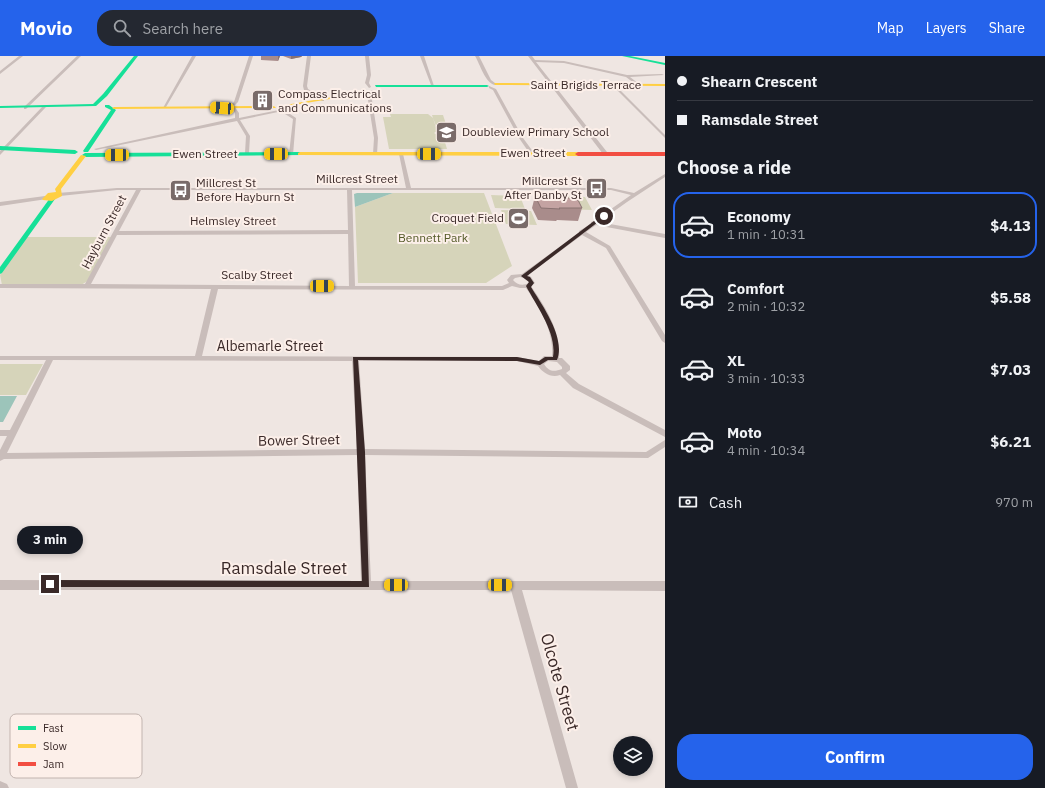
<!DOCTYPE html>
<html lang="en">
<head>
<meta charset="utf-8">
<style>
  :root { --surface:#171b24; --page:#242831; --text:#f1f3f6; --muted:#9ea1a6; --line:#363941; --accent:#2563eb }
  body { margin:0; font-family:"IBM Plex Sans",sans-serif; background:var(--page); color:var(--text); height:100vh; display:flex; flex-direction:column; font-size:15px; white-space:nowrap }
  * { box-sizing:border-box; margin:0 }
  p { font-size:13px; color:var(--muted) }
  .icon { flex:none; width:22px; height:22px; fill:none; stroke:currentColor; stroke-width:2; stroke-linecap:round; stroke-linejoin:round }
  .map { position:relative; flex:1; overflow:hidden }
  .details { display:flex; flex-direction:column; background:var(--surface); width:380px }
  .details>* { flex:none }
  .top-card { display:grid; align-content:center; height:88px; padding:0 12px; background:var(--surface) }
  .fabs { position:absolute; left:613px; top:680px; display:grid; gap:8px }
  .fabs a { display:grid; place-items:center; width:40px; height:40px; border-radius:50%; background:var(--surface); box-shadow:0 2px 6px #0003; font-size:20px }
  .end { position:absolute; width:18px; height:18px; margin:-9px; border:5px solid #3a2928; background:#fff; box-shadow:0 0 0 2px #fff }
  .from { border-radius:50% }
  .bubble { position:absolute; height:28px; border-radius:14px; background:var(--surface); box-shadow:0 2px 6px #0003; font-size:13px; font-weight:700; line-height:28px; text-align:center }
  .car { position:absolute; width:12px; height:24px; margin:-12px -6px; border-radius:5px; box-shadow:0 0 3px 1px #0007; background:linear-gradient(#f5c518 24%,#345 0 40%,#f5c518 0 76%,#345 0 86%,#f5c518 0) }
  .top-card b { display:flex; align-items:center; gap:14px; height:38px; font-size:15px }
  .top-card b+b { border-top:1px solid var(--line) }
  .top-card i { width:10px; height:10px; background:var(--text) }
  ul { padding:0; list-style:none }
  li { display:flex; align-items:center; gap:12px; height:66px; margin:0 8px 6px; padding:0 4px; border:2px solid transparent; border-radius:16px }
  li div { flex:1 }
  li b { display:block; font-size:15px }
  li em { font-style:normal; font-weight:700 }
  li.active { border-color:var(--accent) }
  li>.icon { width:36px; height:36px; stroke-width:1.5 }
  h2 { padding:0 12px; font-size:18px; line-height:48px }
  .pay { display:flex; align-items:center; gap:10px; height:44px; padding:0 12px; font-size:15px }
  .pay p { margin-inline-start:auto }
  .primary-button { display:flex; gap:8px; margin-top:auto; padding:8px 12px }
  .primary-button a { flex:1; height:46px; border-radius:16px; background:var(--accent); color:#fff; font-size:16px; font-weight:700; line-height:46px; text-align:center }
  header { display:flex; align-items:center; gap:24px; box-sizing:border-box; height:56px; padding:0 20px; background:var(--accent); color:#fff }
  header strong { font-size:19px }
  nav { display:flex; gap:22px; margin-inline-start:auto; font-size:14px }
  .search { width:280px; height:36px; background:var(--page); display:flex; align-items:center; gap:10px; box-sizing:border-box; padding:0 14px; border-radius:16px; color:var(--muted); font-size:15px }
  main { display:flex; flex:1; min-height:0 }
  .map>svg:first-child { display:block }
  .green { fill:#d6d4ba }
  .water { fill:#9cc4ba }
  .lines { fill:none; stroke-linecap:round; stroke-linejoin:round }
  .street { fill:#c9bdba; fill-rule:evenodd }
  .fast { fill:#16e098; fill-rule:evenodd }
  .slow { fill:#ffcf43; fill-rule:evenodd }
  .jam { fill:#f24e42; fill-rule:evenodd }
  .wall { fill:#a98c8b }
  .shaded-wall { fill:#897271 }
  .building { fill:#c4a3a2; stroke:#897271 }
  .route { fill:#3a2928 }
  .labels { text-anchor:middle; stroke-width:4; stroke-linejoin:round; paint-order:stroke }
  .far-street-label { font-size:12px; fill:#3a2928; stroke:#fcefe9 }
  .far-poi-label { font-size:12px; fill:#3a2928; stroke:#fcefe9; text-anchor:start }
  .far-park-label { font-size:12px; fill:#555b29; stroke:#fcefe9 }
  .street-label { font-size:14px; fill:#3a2928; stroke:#fcefe9 }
  .near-street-label { font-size:17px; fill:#3a2928; stroke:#fcefe9 }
  .key { fill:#fcefe9; stroke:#c2b4af; stroke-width:1 }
  .key-label { font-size:11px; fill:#3a2928 }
</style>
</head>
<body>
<header>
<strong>Movio</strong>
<div class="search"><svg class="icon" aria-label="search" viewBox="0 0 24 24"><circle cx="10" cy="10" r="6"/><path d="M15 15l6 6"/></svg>Search here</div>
<nav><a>Map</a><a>Layers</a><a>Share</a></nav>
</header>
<main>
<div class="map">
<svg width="665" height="732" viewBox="0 0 665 732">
  <rect width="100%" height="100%" fill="#efe6e2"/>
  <!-- green -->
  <path class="green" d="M390,58H428L433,62L432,59H443L448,74L438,75L433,62L437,75L434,77L444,83L447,93H389L383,61H391Z
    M393,137H484L512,210L486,227H358L355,151Z
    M491,139L520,140L525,153L495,152Z
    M557,140L585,141L592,154L562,153Z
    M501,154L531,155L537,169L506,168Z
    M26,181H111L91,223L81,229H2L0,219Z
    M0,308H43L26,339H0Z"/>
  <!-- water -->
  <path class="water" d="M357,137H393L355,151L354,138Z
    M0,340H17L3,366H0Z"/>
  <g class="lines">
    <!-- street -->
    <path class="street" d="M19,0H23L0,18V15Z
      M77,0H81L26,53H24V51Z
      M192,0H196L166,51L163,52Z
      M249,0H253L238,46L234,50L239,57V62L279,54L287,56L296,62L293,99L289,98L293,63L285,58L278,56L240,64L250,80L249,97L247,98L245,97L246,80L237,65L96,94L94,93L235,62V57L230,50L234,46Z
      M307,0H311L307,30L308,33L324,43V45H322L304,34L303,30Z
      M365,0H369L371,19L369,27L371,31L369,32L365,27L367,19Z
      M420,0H424L434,30L431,29Z
      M475,0H479L491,24L495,27V29C485,27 480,8 475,0Z
      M528,0H532L535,4L564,5L627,19L662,18L664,19L630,21L639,28L638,30L626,21L564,7L536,6L607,96V98H603Z
      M614,28L665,79V82L613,30Z
      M489,30L496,33L523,82L534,97V98H530L519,82L493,34L489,32Z
      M372,34L374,35L372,44L378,82L377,98L375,99L373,98L374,82L368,44L370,35Z
      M43,50L46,51L0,99V95Z
      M401,97L403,98L411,132H611L634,137L665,118V121L627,146L599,166L665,178V182L596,169L586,176L610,190L665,279V287L662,285L606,192L582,179L528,219L531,221L535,227L531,230C546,252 561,275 559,302H562L570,310V314L566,317L579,328L665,374V381L573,332L560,319C551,322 543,317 538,310L517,305H359L365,393L646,396L665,384V391L648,402L365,399L371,525H665V535L522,534L578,732H566L511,534H0V524L361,525L357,399L4,403L0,405V394L7,380H0V374H10L46,304H0V300H195L211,233L0,232V228H85L136,134H117L60,140L57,138L58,137L117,132H406L399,98ZM141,134H347L348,174L119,175ZM352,134H611L631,139L594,165L591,166V168L579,175V177L522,218L511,219L507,224L509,227L502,230H355ZM348,178L349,230L91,228L117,179ZM520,221L527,223L529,227C523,230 517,229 513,224L515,222ZM512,230L520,232H526C540,252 554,275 552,300H544L539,305L517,301L202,300L218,233L503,234ZM53,304L352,305L357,393L7,397ZM548,305L557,306L562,311V313C554,316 549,316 544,308Z
      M45,140L47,141V143L0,150V146Z
      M0,725L7,728L9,732H0Z"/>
    <!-- fast -->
    <path class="fast" d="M134,0H138L107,40L96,50L0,52V50L93,48L103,38Z
      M622,0H630L665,7V9Z
      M375,29H487L489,30L487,31H376Z
      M105,49H109L116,54L88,96H84L83,95L111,54L105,51Z
      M0,90L75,94L78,96L75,98L0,94Z
      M300,96L302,97V99L85,101L82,99L85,97Z
      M50,142L55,143L2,217L0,218V211Z"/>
    <!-- slow -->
    <path class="slow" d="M494,27L665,28V30L495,29Z
      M365,35L366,37L282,51L280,50Z
      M274,50L276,52L114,53L112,52L114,51Z
      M300,96H578L581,98L578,100L298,99V97Z
      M81,99L86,100L61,133L62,140L52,145L43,144L42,143L48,137L56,136L55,133Z"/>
    <!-- jam -->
    <path class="jam" d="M665,96V100H578L575,98L578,96Z"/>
  </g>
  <!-- wall -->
  <path class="wall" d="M261,0H280L278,5L261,4Z
    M283,0H302L301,1L291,3Z
    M535,140L582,152L578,165L557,164L556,165L538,164L532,152Z"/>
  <!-- shaded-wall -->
  <path class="shaded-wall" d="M278,0H280L278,5Z
    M291,0H302L301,1L291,3Z"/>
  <!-- building -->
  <path class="building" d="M535,140L564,141L578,144L582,152H559L560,153L541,152Z"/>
  <!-- route -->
  <path class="route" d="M602,159L606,160L527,220L530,221L534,227L531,231C542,249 566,282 557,304H548L540,309L517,305L358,304L365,396L369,531H47V525L50,524L362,525L353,301H517L539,305L545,301H553C557,277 537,251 526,230L529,226L521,220Z"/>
  <!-- icons -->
  <defs>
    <symbol id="building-square" viewBox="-11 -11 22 22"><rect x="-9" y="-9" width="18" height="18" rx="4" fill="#796b69" stroke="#fcefe9"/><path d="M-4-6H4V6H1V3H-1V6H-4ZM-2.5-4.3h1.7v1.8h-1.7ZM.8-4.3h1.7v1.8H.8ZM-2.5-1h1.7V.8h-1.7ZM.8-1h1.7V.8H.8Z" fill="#fff"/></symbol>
    <symbol id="school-square" viewBox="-11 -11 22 22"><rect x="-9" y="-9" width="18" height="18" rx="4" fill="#796b69" stroke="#fcefe9"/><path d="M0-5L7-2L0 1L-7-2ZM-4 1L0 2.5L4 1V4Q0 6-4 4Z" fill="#fff"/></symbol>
    <symbol id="bus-square" viewBox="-11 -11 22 22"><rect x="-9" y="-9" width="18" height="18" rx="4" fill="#796b69" stroke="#fcefe9"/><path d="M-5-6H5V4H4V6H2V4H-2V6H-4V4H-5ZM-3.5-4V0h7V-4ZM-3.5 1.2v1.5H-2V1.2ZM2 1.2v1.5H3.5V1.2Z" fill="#fff"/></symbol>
    <symbol id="stadium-square" viewBox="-11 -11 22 22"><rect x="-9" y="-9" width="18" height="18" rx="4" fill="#796b69" stroke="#fcefe9"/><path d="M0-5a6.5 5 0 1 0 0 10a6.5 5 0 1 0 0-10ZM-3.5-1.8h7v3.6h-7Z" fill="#fff"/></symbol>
  </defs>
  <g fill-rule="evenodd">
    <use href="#building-square" x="250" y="32" width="25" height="25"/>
    <use href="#school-square" x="434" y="64" width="25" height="25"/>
    <use href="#bus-square" x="584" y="120" width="25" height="25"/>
    <use href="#bus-square" x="168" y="122" width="25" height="25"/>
    <use href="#stadium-square" x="506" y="150" width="25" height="25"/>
  </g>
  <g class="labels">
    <!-- far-street labels -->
    <g class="far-street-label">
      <text x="586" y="33">Saint Brigids Terrace</text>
      <text x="533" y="101">Ewen Street</text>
      <text x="205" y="102">Ewen Street</text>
      <text x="357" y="127">Millcrest Street</text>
      <text x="233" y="169">Helmsley Street</text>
      <text transform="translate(104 176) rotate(-62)" y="4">Hayburn Street</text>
      <text x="257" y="223">Scalby Street</text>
    </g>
    <!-- far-poi labels -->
    <g class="far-poi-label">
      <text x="278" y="42">Compass Electrical<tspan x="278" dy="14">and Communications</tspan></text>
      <text x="462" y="80">Doubleview Primary School</text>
      <text x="582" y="129" text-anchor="end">Millcrest St<tspan x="582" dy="14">After Danby St</tspan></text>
      <text x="196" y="131">Millcrest St<tspan x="196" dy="14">Before Hayburn St</tspan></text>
      <text x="504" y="166" text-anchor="end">Croquet Field</text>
    </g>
    <!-- far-park labels -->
    <g class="far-park-label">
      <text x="433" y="186">Bennett Park</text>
    </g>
    <!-- street labels -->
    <g class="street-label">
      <text x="270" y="295">Albemarle Street</text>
      <text transform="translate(299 384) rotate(-1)" y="5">Bower Street</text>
    </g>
    <!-- near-street labels -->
    <g class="near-street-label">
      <text x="284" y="518">Ramsdale Street</text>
      <text transform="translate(560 626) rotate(74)" y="6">Olcote Street</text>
    </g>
  </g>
  <!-- legend -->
  <rect x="10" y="658" width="132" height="64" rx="6" class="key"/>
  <rect x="18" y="670" width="18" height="4" fill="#16e098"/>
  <rect x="18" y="688" width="18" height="4" fill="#ffcf43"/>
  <rect x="18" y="706" width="18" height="4" fill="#f24e42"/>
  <g class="key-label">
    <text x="43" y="676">Fast</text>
    <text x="43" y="694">Slow</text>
    <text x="43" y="712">Jam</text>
  </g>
</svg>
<div class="fabs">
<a><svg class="icon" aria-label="layers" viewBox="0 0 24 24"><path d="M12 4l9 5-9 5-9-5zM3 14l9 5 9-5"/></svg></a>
</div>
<i class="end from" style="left:604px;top:160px"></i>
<i class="end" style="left:50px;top:528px"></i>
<div class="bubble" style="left:17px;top:470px;width:66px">3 min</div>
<i class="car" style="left:222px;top:52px;rotate:274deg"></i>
<i class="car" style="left:276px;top:98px;rotate:270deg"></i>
<i class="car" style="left:429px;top:98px;rotate:90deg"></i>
<i class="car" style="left:117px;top:99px;rotate:269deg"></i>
<i class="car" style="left:322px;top:230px;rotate:90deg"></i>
<i class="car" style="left:396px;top:529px;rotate:270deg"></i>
<i class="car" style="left:500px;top:529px;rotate:90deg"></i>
</div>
<section class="details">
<div class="top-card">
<b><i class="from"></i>Shearn Crescent</b>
<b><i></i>Ramsdale Street</b>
</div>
<h2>Choose a ride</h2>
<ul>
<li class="active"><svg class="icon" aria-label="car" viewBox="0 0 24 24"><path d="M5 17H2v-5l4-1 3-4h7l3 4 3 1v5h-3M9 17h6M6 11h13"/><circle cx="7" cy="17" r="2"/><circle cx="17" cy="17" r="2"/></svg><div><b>Economy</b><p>1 min · 10:31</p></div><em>$4.13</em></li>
<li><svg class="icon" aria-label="car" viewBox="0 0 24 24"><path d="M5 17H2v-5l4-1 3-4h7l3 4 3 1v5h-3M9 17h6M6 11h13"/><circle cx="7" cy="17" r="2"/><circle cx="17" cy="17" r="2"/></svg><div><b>Comfort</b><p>2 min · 10:32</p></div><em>$5.58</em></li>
<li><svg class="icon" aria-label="car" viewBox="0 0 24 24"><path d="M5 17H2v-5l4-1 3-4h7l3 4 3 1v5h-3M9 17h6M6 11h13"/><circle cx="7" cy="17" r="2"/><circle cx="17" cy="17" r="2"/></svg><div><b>XL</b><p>3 min · 10:33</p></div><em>$7.03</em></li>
<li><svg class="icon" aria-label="car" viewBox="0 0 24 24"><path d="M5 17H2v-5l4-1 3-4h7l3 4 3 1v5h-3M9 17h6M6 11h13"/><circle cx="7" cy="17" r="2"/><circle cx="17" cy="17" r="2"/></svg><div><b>Moto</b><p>4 min · 10:34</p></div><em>$6.21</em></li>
</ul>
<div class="pay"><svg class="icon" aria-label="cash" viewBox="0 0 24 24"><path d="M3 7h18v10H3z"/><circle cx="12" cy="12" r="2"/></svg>Cash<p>970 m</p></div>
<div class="primary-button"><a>Confirm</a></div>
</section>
</main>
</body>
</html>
